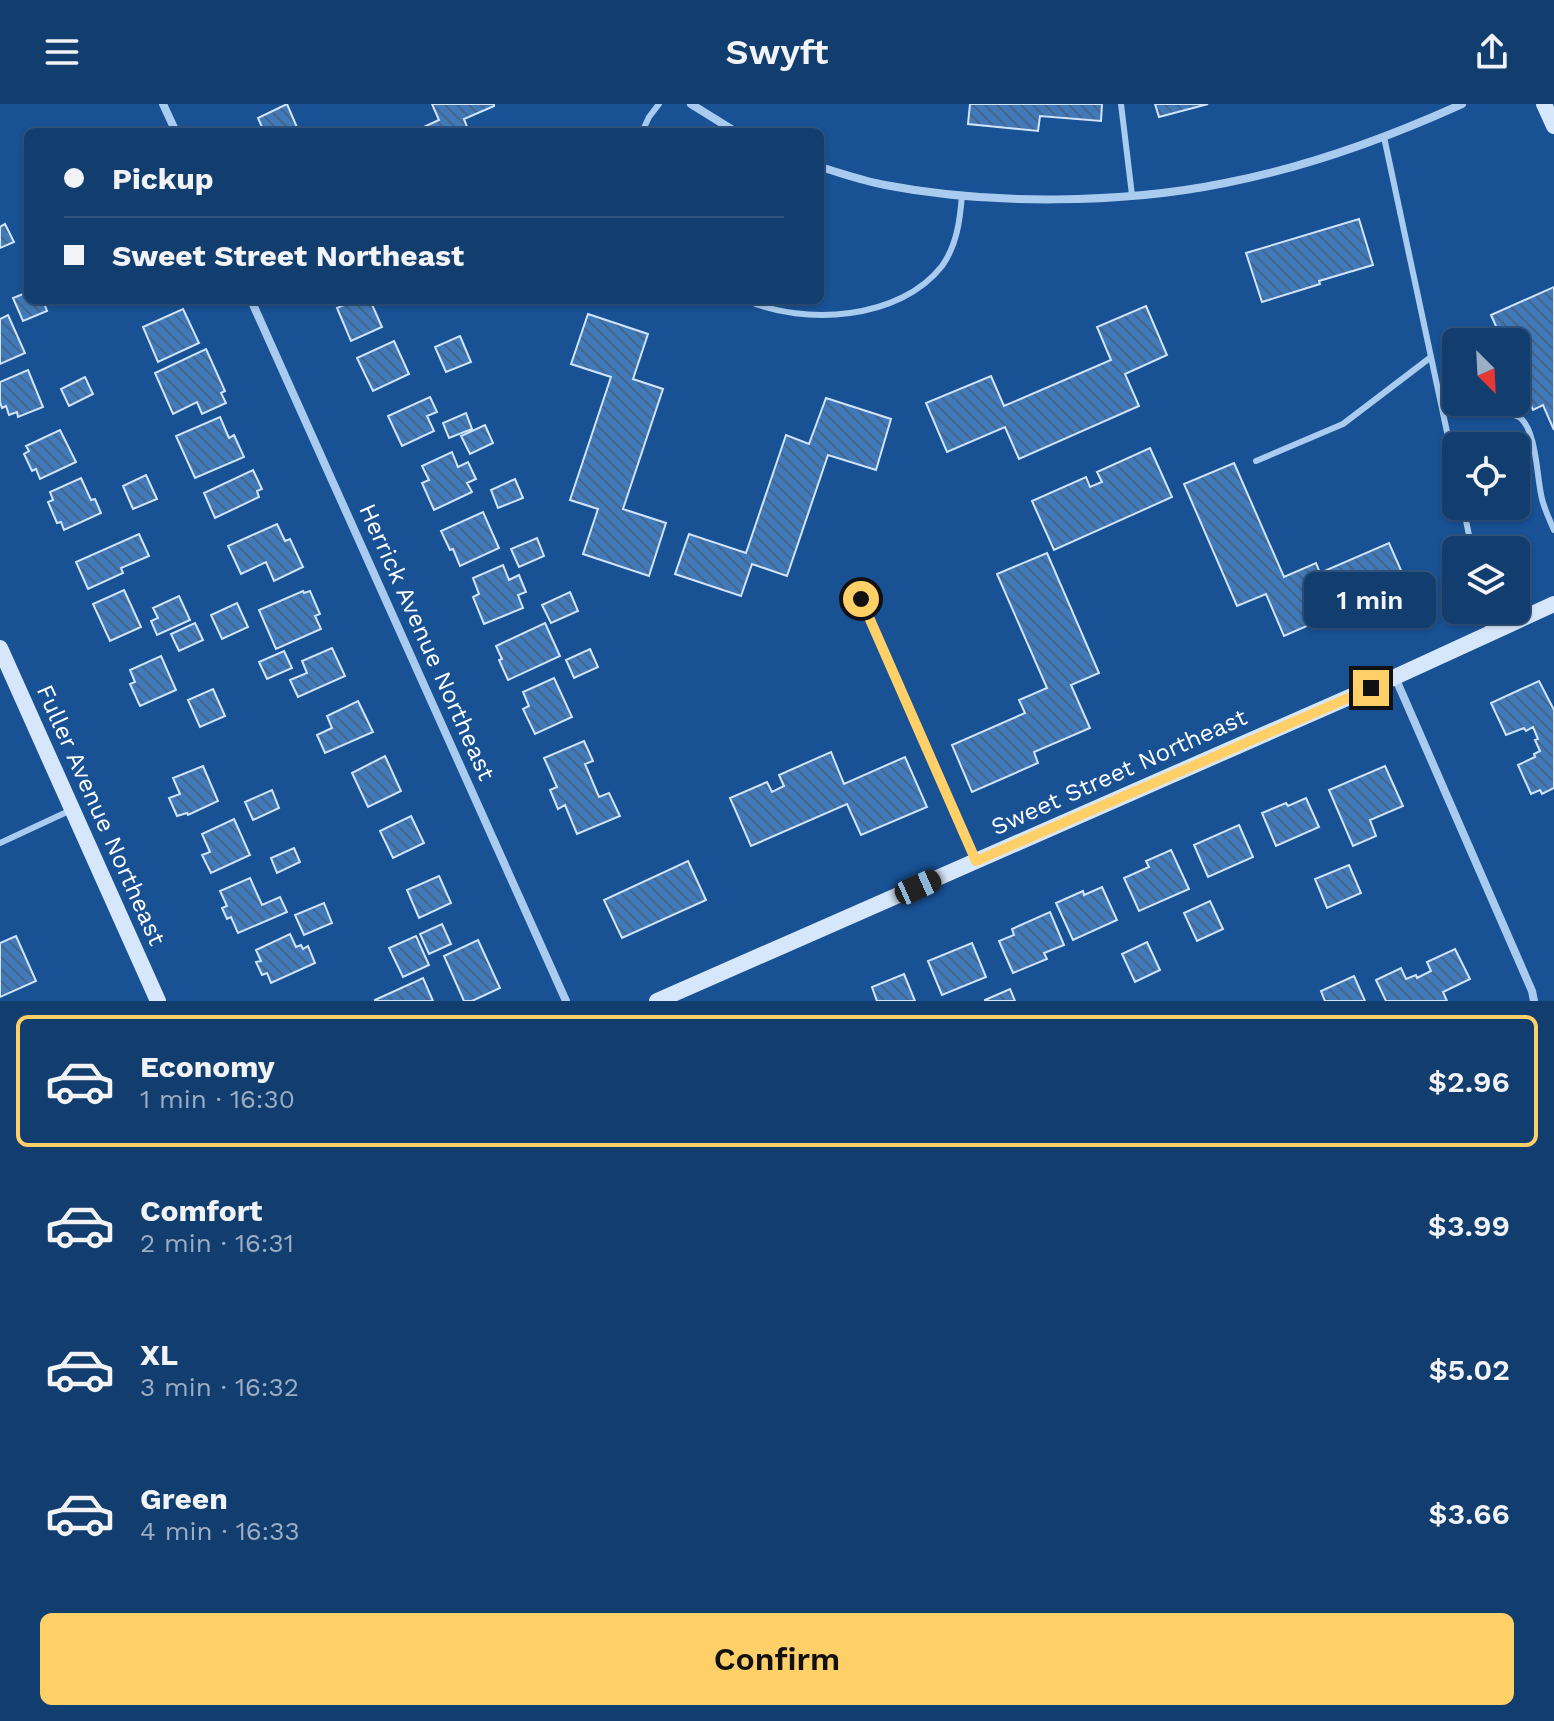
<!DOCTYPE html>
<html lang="en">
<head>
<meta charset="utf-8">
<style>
  :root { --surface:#123d6f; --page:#1f4877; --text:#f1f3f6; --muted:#9caec3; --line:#315682; --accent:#ffd068 }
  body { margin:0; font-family:"Work Sans",sans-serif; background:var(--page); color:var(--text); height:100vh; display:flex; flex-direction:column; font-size:30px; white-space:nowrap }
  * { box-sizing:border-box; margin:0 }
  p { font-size:26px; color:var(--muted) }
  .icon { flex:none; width:44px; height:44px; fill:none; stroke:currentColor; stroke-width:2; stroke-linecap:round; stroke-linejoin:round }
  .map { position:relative; height:897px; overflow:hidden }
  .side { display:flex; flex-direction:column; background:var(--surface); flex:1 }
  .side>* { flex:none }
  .hud { position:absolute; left:24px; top:24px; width:800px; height:176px; border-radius:12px; box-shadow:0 2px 6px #0004,0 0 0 2px var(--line); display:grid; align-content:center; height:176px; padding:0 40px; background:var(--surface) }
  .needle { width:52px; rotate:156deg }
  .tools { position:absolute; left:1442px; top:224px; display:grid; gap:16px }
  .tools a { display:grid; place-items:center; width:88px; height:88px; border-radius:12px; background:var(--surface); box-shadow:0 2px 6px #0004,0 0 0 2px var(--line); font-size:40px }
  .end { position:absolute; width:36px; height:36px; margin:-18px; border:10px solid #ffd068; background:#111; box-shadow:0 0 0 4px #111 }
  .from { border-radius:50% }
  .bubble { position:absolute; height:56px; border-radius:12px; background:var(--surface); box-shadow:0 2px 6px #0004,0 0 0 2px var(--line); font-size:26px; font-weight:600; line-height:56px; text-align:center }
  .car { position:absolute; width:24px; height:48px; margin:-24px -12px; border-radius:10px; box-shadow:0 0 6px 2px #0007; background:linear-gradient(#222 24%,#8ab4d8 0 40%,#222 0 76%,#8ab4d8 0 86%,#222 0) }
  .hud b { display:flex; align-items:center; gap:28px; height:76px; font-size:30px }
  .hud b+b { border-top:2px solid var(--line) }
  .hud i { width:20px; height:20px; background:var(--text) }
  ul { padding:14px 0 0; list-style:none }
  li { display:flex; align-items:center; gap:24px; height:132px; margin:0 16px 12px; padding:0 24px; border:4px solid transparent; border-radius:12px }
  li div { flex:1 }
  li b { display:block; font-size:30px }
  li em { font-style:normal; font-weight:600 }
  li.current { border-color:var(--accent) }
  li>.icon { width:72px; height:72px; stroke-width:1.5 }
  .cta { display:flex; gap:16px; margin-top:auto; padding:16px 40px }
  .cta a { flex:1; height:92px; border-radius:12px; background:var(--accent); color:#111; font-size:32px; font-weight:600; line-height:92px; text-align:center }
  header { display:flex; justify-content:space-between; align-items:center; height:104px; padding:0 40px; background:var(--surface); font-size:36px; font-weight:600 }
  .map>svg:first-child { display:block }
  .building { fill:url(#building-back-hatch); stroke:#d0e4fb; stroke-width:2 }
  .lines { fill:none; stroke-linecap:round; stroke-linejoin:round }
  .lane { stroke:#a9cbf0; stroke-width:6 }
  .street { stroke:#a9cbf0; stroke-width:8 }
  .secondary { stroke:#d7e7fb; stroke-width:16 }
  .route { stroke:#ffd068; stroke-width:10 }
  .labels { text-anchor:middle; stroke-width:7; stroke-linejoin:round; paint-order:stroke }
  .street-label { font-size:24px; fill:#fff; stroke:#185194 }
</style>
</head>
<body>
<header><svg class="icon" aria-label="menu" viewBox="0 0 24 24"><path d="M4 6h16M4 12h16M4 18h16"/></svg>Swyft<svg class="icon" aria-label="share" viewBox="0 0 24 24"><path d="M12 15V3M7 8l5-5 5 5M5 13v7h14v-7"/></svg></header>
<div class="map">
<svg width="1554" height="897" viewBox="0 0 1554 897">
  <defs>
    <pattern id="building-back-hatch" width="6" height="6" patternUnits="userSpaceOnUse" patternTransform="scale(2)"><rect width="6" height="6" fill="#417abb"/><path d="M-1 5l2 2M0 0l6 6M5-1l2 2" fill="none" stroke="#466589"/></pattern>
  </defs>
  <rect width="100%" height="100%" fill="#185194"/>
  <!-- building -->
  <path class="building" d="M287,0L299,28H264L258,14Z
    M432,0H494V2L464,15L469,28H413L439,16Z
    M970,0H1102L1101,17L1040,12L1038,27L968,20Z
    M1155,0H1208L1159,13Z
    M1359,115L1373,161L1319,177L1320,180L1262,198L1246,149Z
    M5,120L14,138L0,144V123Z
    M1554,183V326L1543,301L1533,306L1516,267V238H1503L1491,211Z
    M28,188V196H43L47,207L23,217L13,194Z
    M355,196H370L382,223L351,237L337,204Z
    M1146,202L1167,251L1125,270L1139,302L1019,355L1005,323L947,348L926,299L991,272L1004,302L1111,256L1097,223Z
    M183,205L199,239L158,258L143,223Z
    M588,210L648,230L633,275L663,285L623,405L666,419L649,472L583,450L598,405L570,396L611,273L571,260Z
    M8,211L25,249L0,260V215Z
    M460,232L471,258L446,268L435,243Z
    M394,237L409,270L373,287L357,254Z
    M206,245L225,287L221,289L226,299L202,310L197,298L173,310L155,269Z
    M28,266L43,303L18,313L17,308L9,311L6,302L2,304L0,298V278Z
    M85,273L93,290L69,302L61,285Z
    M430,293L437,308L427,312L434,327L402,342L388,312Z
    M826,294L891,315L876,366L828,351L787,472L752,460L741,492L675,470L689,430L746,449L786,331L809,340Z
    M466,309L472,325L449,334L443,319Z
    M220,313L229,334L234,331L244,353L195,374L176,332Z
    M485,321L493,339L470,350L461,332Z
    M60,326L76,358L40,375L36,365L32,367L24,350L29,347L26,342Z
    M1150,344L1172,393L1054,446L1032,397L1086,373L1090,383L1102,378L1097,368Z
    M452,348L458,363L468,358L476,375L467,379L472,388L434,406L422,379L429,376L422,362Z
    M1234,359L1284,473L1316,459L1320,469L1389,439L1411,489L1345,517L1341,507L1284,532L1266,490L1237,502L1184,380Z
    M253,366L262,385L257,387L259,393L215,414L204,389Z
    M146,371L157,395L133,405L123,382Z
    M81,374L91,396L95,395L101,409L64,426L61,418L57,419L48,398L53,396L50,388Z
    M515,375L523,394L498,404L491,386Z
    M483,408L499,444L460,462L453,445L450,446L441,427Z
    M277,420L285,437L290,435L303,463L274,477L266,458L241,470L228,442Z
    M139,430L149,452L121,464L123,469L88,485L76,458Z
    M537,434L544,452L519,463L511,445Z
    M1047,449L1099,569L1071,581L1090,624L1034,648L1038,659L972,688L952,641L1025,609L1019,596L1047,584L997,470Z
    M503,461L509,476L519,471L526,488L518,491L523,504L484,520L473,493L479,490L473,474Z
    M124,486L141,523L110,537L93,500Z
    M303,487L304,489L310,487L320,510L315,512L321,525L276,545L259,506Z
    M570,488L578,507L551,519L542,501Z
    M179,492L190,516L157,531L151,517L158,514L153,504Z
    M237,499L248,523L222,535L211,511Z
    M195,519L203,536L179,547L171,530Z
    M545,519L560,552L508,576L499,556L502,555L496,542Z
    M332,544L345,572L298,593L290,576L307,569L302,557Z
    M590,545L598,563L574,574L566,556Z
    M284,547L292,564L267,575L259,558Z
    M161,552L176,586L140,602L130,580L135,578L130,566Z
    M554,574L572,613L535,630L523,605L529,602L523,588Z
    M1539,577L1554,606V684L1542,690L1540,686L1531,690L1518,661L1535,653L1534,650L1540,647L1535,636L1538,635L1533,623L1526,627L1524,624L1506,631L1491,599Z
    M213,585L225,612L200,623L188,596Z
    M358,597L373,628L325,649L317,631L332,624L327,612Z
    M584,637L593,657L585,660L599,693L609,689L620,712L577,730L565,701L558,705L550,686L557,683L544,654Z
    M831,648L844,680L905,653L927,703L861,731L847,700L751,742L730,694L767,678L772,688L784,682L779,671Z
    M385,652L401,687L368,703L352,669Z
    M203,662L218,697L188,711L187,709L177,712L169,694L180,690L173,674Z
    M1385,662L1403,702L1370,716L1376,732L1353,742L1329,686Z
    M272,686L279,704L253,716L245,698Z
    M1306,694L1319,723L1276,742L1262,709L1286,699L1288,702Z
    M411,712L424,739L393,754L380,727Z
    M234,715L250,751L211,769L202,751L210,748L202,730Z
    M1239,721L1253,753L1208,773L1194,741Z
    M294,744L300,758L277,769L271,754Z
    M1171,746L1189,785L1139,807L1124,774L1149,763L1146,757Z
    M688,757L706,796L622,834L604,796Z
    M1349,761L1361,789L1327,804L1315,775Z
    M439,772L451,799L419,814L407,786Z
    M250,774L262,801L280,793L287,808L238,829L231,813L227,815L222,804L227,802L220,787Z
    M1102,783L1117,816L1073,836L1056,799L1083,787L1084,791Z
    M1210,797L1223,825L1197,837L1184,809Z
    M324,799L332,819L304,831L295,811Z
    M1050,808L1064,841L1044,849L1047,855L1013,869L999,837L1014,831L1012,825Z
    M442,820L451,840L429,850L420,830Z
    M290,830L296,843L301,841L303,845L308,842L315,859L271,879L267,869L262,871L256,858L261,857L256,846Z
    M16,832L36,877L0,893V839Z
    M416,832L429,861L403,873L389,844Z
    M478,836L500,884L472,897H464L444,852Z
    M1147,838L1160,866L1135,878L1122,850Z
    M972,839L986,873L942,891L928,857Z
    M1455,845L1470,875L1443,888L1447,897H1386L1376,876L1401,864L1406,875L1416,871L1417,874L1431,867L1427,858Z
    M904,870L915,897H877L872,883Z
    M1354,872L1365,897H1325L1321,887Z
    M423,874L433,897H375V896Z
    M1010,885L1015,897H985V896Z"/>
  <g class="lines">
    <!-- lane -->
    <path class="lane" d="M1121,0L1132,91
      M642,28L649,13L659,0
      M1384,33L1456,370
      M746,196C804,222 900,216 942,162C957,141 960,116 962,91
      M1489,304C1498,308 1512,309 1519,313C1536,324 1537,372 1541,390C1543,403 1549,414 1554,426
      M1256,357L1343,320L1431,253
      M1463,402L1472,446
      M861,495L975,755
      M1485,506L1489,526
      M0,739L69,707"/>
    <!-- street -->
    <path class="street" d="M163,0L176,28
      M691,0L736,28
      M820,63C841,69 863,77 885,81C988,101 1122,100 1225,79C1307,63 1387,34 1462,0
      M251,196L566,897
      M1395,573L1532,887L1534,897"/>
    <!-- secondary -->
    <path class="secondary" d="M1544,0L1554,22
      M0,544L158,897
      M657,897L1395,573L1554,500"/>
  </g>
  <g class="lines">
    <!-- route -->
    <path class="route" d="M861,495L976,757L1371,584"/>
  </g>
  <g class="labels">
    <!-- street labels -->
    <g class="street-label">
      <text transform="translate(427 538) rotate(66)" y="8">Herrick Avenue Northeast</text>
      <text transform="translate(1119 668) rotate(-24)" y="8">Sweet Street Northeast</text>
      <text transform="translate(101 711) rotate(66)" y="8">Fuller Avenue Northeast</text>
    </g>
  </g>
</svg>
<div class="tools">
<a><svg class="needle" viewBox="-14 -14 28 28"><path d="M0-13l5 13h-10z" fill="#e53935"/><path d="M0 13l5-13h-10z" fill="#9caec3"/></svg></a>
<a><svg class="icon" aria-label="locate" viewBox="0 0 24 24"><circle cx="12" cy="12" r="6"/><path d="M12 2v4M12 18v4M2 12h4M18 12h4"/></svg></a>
<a><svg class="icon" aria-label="layers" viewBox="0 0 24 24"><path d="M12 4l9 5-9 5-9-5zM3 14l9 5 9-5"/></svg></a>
</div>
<i class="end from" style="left:861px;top:495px"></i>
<i class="end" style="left:1371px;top:584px"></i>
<div class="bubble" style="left:1304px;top:468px;width:132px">1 min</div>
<i class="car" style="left:918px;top:783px;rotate:66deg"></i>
<div class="hud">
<b><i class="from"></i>Pickup</b>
<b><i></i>Sweet Street Northeast</b>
</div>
</div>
<section class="side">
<ul>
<li class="current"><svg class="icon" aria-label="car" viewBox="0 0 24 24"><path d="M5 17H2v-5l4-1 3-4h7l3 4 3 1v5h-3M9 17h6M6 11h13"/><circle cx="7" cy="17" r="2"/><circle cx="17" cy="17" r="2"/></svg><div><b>Economy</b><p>1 min · 16:30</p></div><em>$2.96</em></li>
<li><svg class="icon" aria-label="car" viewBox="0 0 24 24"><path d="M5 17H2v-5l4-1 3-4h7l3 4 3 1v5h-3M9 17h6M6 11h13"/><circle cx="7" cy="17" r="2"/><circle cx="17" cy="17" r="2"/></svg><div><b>Comfort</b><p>2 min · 16:31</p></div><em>$3.99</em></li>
<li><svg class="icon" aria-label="car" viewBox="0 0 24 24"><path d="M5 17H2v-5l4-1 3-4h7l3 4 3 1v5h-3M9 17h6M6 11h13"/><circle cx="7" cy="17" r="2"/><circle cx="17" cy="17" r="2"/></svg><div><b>XL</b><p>3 min · 16:32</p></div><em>$5.02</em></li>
<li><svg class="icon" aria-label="car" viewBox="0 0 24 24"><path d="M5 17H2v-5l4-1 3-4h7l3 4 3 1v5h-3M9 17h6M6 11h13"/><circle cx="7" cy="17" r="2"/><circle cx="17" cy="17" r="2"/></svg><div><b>Green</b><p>4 min · 16:33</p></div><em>$3.66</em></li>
</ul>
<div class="cta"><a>Confirm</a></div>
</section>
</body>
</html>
